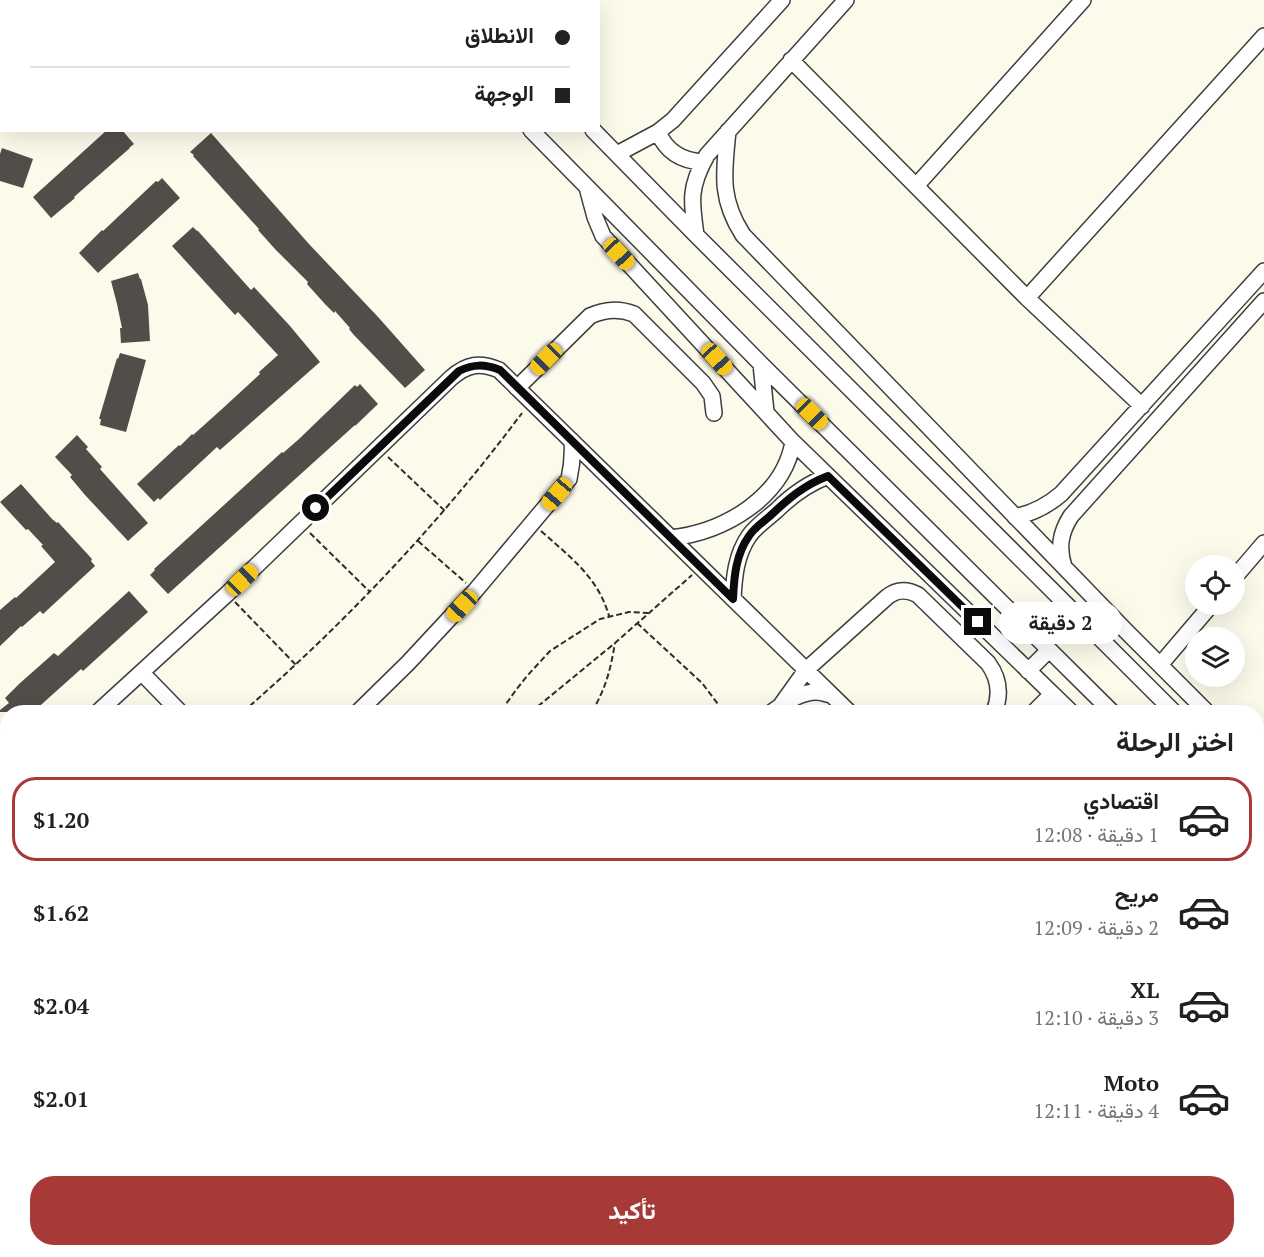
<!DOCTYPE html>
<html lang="ar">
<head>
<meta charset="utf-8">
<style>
  :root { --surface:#fff; --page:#f2f2f2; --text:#202124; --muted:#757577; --line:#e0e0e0; --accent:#a73937 }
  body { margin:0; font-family:"PT Serif",Vazirmatn,serif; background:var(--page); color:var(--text); direction:rtl; height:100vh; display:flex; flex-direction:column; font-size:22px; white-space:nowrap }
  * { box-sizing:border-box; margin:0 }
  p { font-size:20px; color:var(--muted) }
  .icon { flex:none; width:33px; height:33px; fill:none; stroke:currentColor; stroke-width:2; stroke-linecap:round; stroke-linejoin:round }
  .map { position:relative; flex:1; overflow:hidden; direction:ltr }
  .panel { position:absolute; left:0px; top:705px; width:1264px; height:552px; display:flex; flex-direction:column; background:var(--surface); border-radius:24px 24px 0 0; box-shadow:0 6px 24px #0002; direction:rtl }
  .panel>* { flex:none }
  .top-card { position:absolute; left:0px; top:0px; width:600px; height:132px; box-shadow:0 6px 24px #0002; direction:rtl; display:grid; align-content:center; height:132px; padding:0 30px; background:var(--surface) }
  .fabs { position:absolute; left:1185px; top:555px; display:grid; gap:12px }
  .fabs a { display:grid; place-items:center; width:60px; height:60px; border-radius:50%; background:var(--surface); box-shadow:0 6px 24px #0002; font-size:30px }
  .end { position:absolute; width:27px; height:27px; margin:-14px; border:8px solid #0b0b0b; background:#fff; box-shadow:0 0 0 3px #fff }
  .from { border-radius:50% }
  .bubble { position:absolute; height:42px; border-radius:21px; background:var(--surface); box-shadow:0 6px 24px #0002; font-size:20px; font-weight:700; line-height:42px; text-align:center; direction:rtl }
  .car { position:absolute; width:18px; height:36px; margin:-18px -9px; border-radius:8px; box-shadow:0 0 4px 2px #0007; background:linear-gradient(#f5c518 24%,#345 0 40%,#f5c518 0 76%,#345 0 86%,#f5c518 0) }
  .top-card b { display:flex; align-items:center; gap:21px; height:57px; font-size:22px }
  .top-card b+b { border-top:2px solid var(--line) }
  .top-card i { width:15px; height:15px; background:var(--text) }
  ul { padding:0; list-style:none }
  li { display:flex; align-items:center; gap:18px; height:84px; margin:0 12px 9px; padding:0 18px; border:3px solid transparent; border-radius:24px }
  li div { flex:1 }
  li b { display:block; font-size:22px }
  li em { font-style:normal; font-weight:700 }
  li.current { border-color:var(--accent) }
  li>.icon { width:54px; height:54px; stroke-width:1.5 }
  h2 { padding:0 30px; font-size:27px; line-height:72px }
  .cta { display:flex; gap:12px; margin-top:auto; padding:12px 30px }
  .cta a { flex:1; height:69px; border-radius:24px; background:var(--accent); color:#fff; font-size:24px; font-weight:700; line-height:69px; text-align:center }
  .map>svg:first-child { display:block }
  .building { fill:#524d49 }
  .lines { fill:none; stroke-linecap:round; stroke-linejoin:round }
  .minor-casing { stroke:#3e3e3e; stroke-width:18 }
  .path { stroke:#2d2d2d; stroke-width:2; stroke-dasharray:6 3; stroke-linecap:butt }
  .minor { stroke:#fff; stroke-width:15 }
  .route { stroke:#0b0b0b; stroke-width:8 }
</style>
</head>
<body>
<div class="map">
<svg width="1264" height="1257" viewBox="0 0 1264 1257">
  <rect width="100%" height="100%" fill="#fcfaeb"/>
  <!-- building -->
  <path class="building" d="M107,130H122L134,144L129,148H130L74,197L75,198L51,218L33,197Z
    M211,133L309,244L379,318L425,370L405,388L353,334L349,329L350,328L335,311L334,313L324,303L307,284L308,282L275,249L258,230L259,229L193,156L194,155L190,152Z
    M2,148L33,159L23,188L0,181V154Z
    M162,178L180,198L98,273L79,253L102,230L103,231L156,181L158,182Z
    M193,227L197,231H198L251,290L254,287L290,326L320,362L220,450L217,447L160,500L158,498L154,502L137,484L179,445L180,446L192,434L193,435L222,409L260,374L259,372L278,355L238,312L235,315L172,246Z
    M138,273L140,279H141L148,305L150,341L121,343L120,328H122L117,304L111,281Z
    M120,353L146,360L126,432L100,425L101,419H99L117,358L118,359Z
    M360,384L378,404L355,426V425L168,594L150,575L155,570L154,569L282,452L283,453L299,439L355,385L357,387Z
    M77,435L88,447L86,449L102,467L100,469L148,523L128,541L85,495L70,477L72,475L55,457Z
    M21,484L52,519L57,523L58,522L81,547L92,559L91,561L95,566L43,614L40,611L22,627L21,626L0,646V610L15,597L16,598L55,562L41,546L43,545L28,529L26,530L0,502Z
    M129,591L148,612L83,671L81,669L33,712H0V710L9,703L5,698L19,684L54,653L58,656Z"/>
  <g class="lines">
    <defs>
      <path id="minor" d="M406,0L407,2
        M466,0L467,2
        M791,60L1027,298L1142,406
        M531,130L761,364L1112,712
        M593,130L696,235L1174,712
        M728,131C724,172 719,198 743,235L1125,630L1207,712
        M658,132C666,151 681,161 703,162
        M617,154L658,132L673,120L782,0
        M916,186L1083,0
        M588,191L595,217L603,236L793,442L1071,712
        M696,235C691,201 689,187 707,155L846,0
        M1027,298L1264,36
        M761,364L766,412
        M517,388L590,316C605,309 619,308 634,314L703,383L712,396L714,413
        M1015,517C1034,513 1047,506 1061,494L1264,271
        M671,538C724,532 783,498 793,442
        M1064,567C1058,548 1060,533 1071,516L1264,301
        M1234,578L1264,543
        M733,599C734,577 736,555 749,536C756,526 768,518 777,510C792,495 807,484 828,476
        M1160,665L1212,604
        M1028,671L1049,650
        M142,673L180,712
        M781,705L806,670L887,597C897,589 907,589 918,595L988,663C999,678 1001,695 994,712
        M98,712L227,594L451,378C467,364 479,362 499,370L849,712
        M358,712L408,663L475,591L569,479C572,466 573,455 572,441
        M772,712C784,703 801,692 816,692C821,692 826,694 831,695
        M1034,712L1052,694
        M1257,758L1264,764
        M1257,794L1264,800
        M0,800L8,793
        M1257,850L1264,855
        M1257,885L1264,890
        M1257,918L1264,923
        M0,994L8,989
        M1257,1094L1264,1081
        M1257,1134L1264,1138
        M0,1142L8,1149
        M0,1245L8,1238
        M114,1250L122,1257
        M1198,1250L1210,1257
        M246,1257L251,1250
        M450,1257L457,1250
        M493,1257L501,1250
        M726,1257L734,1250
        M982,1257L987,1250
        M1169,1257L1173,1250"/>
    </defs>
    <!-- minor casing -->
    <use href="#minor" class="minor-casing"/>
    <!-- path -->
    <path class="path" d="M388,457L445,511
      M541,531C570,557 598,577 609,616
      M310,533L370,592
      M418,541L466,583
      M235,602L296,665
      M637,623L702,683L724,712
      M243,712C346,622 440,523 522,413
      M505,712L506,704L516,690L527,676L550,651L600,619L629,612L648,613
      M531,712L615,643L692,575
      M592,712C606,687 610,672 615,643
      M0,871L8,880
      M0,908L8,902
      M1257,1016L1264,1020
      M0,1031L8,1038
      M389,1250L398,1257
      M332,1257L338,1250"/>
    <!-- minor -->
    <use href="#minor" class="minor"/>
  </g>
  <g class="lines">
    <!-- route -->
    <path class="route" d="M316,508L459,371C474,364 484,364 500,370L733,599C734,577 736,554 749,536C754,528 763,522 770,516C788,499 804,485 828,476L978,622"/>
  </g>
</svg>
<div class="fabs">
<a><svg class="icon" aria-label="locate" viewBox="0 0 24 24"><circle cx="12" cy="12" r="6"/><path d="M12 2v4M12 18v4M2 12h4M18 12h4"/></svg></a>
<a><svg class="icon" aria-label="layers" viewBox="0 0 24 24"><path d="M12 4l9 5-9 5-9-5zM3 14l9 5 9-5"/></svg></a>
</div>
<i class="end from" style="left:316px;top:508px"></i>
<i class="end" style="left:978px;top:622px"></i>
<div class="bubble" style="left:999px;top:602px;width:123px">2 دقيقة</div>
<i class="car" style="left:619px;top:254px;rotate:137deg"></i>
<i class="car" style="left:546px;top:359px;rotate:225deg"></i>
<i class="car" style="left:717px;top:359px;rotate:138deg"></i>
<i class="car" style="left:812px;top:414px;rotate:135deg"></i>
<i class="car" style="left:557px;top:494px;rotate:220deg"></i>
<i class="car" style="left:242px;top:580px;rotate:46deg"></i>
<i class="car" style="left:462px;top:606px;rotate:223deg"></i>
<div class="top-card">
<b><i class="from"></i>الانطلاق</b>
<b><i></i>الوجهة</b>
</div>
<section class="panel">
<h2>اختر الرحلة</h2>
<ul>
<li class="current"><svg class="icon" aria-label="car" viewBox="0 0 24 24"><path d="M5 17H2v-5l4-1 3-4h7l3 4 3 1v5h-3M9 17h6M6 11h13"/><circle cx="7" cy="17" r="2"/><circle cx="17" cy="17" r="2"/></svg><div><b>اقتصادي</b><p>1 دقيقة · 12:08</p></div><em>$1.20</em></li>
<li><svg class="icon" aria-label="car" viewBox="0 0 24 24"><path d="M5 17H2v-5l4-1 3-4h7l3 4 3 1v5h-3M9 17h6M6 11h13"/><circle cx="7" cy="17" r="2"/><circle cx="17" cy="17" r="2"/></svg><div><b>مريح</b><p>2 دقيقة · 12:09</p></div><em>$1.62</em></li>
<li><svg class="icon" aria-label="car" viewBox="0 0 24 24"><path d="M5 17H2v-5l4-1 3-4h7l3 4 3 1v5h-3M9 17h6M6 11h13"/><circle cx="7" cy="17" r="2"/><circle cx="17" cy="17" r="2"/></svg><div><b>XL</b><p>3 دقيقة · 12:10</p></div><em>$2.04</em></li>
<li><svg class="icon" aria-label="car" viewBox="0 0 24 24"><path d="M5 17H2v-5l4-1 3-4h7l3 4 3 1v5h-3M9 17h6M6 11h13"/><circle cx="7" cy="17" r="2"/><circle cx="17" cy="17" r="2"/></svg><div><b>Moto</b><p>4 دقيقة · 12:11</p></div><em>$2.01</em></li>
</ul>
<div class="cta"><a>تأكيد</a></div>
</section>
</div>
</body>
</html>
